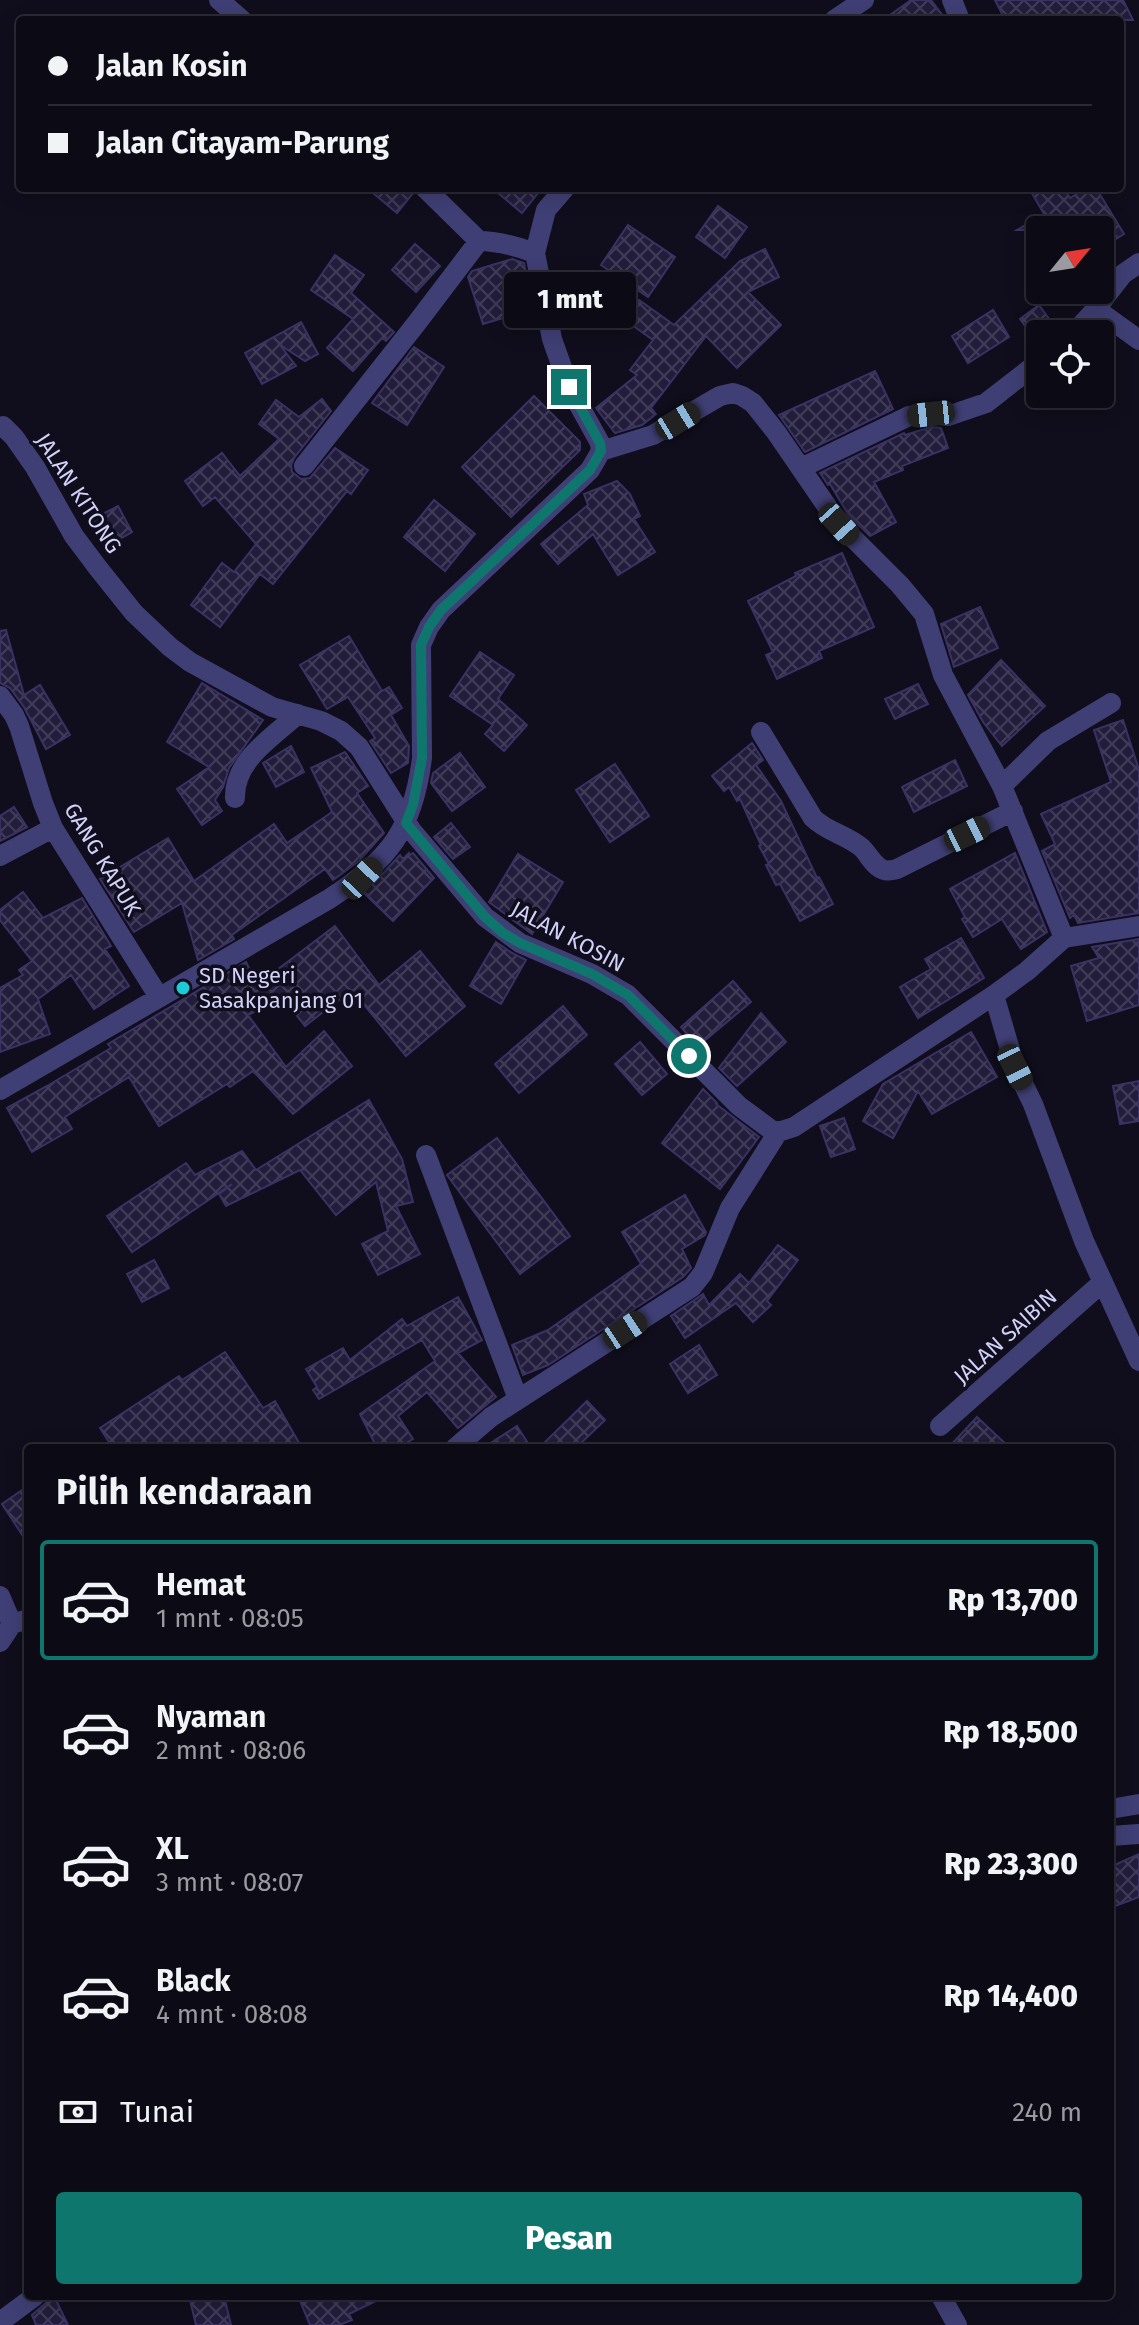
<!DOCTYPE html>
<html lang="id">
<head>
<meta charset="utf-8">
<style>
  :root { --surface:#0c0a15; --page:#1a1822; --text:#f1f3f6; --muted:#9a9aa0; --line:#2c2b34; --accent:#0f766e }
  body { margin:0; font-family:"Fira Sans",sans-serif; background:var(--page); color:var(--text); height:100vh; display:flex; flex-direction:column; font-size:30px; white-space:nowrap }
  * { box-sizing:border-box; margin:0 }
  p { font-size:26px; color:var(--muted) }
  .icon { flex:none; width:44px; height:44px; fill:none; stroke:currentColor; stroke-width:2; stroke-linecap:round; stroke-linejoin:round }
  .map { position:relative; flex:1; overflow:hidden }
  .sheet { position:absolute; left:24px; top:1444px; width:1090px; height:856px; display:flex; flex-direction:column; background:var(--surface); border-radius:8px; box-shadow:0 4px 20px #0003,0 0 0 2px var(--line) }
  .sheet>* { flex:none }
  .banner { position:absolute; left:16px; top:16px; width:1108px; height:176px; border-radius:8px; box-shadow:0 4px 20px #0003,0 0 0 2px var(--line); display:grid; align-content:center; height:176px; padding:0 32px; background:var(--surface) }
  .needle { width:52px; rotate:60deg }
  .buttons { position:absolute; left:1026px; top:216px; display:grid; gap:16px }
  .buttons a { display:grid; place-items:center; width:88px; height:88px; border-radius:8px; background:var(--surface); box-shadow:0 4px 20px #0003,0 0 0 2px var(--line); font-size:40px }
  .end { position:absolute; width:36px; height:36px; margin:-18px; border:10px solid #0f766e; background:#fff; box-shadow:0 0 0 4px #fff }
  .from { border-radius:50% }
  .bubble { position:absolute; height:56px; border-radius:8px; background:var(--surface); box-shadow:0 4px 20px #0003,0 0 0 2px var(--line); font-size:26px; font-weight:800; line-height:56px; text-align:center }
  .car { position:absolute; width:24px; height:48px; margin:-24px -12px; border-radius:10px; box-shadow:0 0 6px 2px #0007; background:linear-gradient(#222 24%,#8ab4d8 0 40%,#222 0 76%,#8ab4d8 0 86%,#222 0) }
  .banner b { display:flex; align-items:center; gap:28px; height:76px; font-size:30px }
  .banner b+b { border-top:2px solid var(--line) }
  .banner i { width:20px; height:20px; background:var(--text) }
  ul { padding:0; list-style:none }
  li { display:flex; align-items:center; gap:24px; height:120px; margin:0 16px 12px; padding:0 16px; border:4px solid transparent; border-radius:8px }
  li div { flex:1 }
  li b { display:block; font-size:30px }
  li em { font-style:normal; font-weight:800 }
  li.active { border-color:var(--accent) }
  li>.icon { width:72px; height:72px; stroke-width:1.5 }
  h2 { padding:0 32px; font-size:36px; line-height:96px }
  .pay { display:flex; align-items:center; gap:20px; height:88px; padding:0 32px; font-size:30px }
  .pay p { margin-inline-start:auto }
  .action { display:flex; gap:16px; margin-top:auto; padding:16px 32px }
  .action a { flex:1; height:92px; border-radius:8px; background:var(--accent); color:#fff; font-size:32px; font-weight:800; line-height:92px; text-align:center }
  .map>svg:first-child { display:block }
  .building { fill:url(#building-cross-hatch); stroke:#3a3264; stroke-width:2 }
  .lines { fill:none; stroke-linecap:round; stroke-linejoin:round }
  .street { stroke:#403f75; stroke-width:20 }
  .route { stroke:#0f766e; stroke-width:10 }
  .poi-dot { fill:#1ccad8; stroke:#100e1c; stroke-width:3 }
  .labels { text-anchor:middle; stroke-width:7; stroke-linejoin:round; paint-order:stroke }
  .street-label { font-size:22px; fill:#d3d0f9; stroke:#100e1c }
  .poi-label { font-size:22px; fill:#d3d0f9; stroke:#100e1c; text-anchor:start }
</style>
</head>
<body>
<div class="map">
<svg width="1139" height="2325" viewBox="0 0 1139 2325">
  <defs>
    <pattern id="building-cross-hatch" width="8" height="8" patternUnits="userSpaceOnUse" patternTransform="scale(2)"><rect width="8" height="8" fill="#221d3b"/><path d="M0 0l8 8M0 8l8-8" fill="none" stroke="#413d58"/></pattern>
  </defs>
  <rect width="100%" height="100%" fill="#100e1c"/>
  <!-- building -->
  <path class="building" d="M911,0H931L946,20H883Z
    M995,0H1123L1133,20H1005Z
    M367,188H412L413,193L397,213Z
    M492,188H542L522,213Z
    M1029,188H1064L1070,198L1086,188H1096L1124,234L1100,249V230H1017L1044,214Z
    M718,206L747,227L725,258L696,237Z
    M628,225L675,257L648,297L601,265Z
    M415,244L440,266L416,292L392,270Z
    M765,249L779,277L748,292L781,325L737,368L706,336L651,408L656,414L642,425L615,433L596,408L637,375L630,370L653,340L625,320L639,300L674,325L740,261Z
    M335,255L364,275L351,293L394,332L386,341L382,338L353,371L327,348L353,319L311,290Z
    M512,259L524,263L533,309L483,324L468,277L472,271Z
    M1039,305L1060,334H1031L1020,319Z
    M993,310L1009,337L968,363L952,336Z
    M301,322L318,354L305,361L280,345L296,366L262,384L245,353Z
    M414,347L444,367L407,425L372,403Z
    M875,371L893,409L805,452L779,415Z
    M534,396L580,442V450L511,517L462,467Z
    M322,399L331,411L294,458L291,465L292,472L301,479L310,478L335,448L368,470L351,494L347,491L273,584L260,574L220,627L191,605L222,563L234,572L256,544L215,497L203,506L185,481L222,453L240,476L279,439L259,424L276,400L299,417Z
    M931,427L941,428L948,448L902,466L903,470L874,482L896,522L870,536L849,516L830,484L828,485L820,473L904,433L905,435Z
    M617,481L630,494L640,516L634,519L655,552L618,575L593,534L558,564L541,544L588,505L584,494Z
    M434,500L475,534L445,571L404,537Z
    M118,506L132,532L107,546L93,519Z
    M842,553L874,627L819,651L822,658L777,679L766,655L773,652L748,601L796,576L795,573Z
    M980,607L998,648L954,667L941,624Z
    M6,630L24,695L40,685L70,735L46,749L24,707L10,688L0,683V631Z
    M349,636L382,691L389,687L402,708L391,715L409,746L408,763L391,773L370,741L375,738L348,697L327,709L300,665Z
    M480,652L514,675L498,699L527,725L504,751L485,734L493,725L450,696Z
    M1001,660L1045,706L1002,746L983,722L968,695Z
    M202,683L263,720L229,768L223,787L215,800L222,811L202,825L177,789L209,767L167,742Z
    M918,684L928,704L895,719L885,699Z
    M1123,720L1139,770V913L1078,923L1074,915L1070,918L1042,851L1055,844L1041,814L1111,782L1094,730Z
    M752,743L763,760L756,765L781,801L817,878L819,877L833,904L800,921L780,884L776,885L766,865L769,864L759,846L761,845L740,799L737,801L729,787L724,791L712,776Z
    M291,746L304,772L276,787L263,763Z
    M345,752L368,786L357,793L384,833L359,861L333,880L325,869L232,935L234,939L198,960L182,903L134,932L100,879L168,838L194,881L274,824L287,843L332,812L311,768Z
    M460,753L485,787L452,811L431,783L433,773Z
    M955,760L967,786L914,812L902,787Z
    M615,764L649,816L610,842L576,790Z
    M14,807L27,827L0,841V816Z
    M451,823L470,847L453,859L434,837Z
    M409,853L410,855L413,853L434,878L393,921L362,891L377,880L400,855L403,859Z
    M1015,853L1047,932L1021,949L1002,919L973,937L962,919L965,917L950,889Z
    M518,854L563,882L532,934L489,902Z
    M23,892L43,918L82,898L111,946L105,949L129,986L94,1009L71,975L38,999L50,1034L0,1052V988L23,975L19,970L32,961L0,920V910Z
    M335,926L379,985L420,951L465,1006L406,1056L352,990L305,1026L283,998L248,1015L286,1067L324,1031L352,1066L293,1114L253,1071L230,1087L227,1084L159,1126L129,1077L65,1117L72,1129L32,1152L7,1108L47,1086L111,1048L108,1044L246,962L257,985Z
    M961,938L984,978L918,1018L900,987L931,969L925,959Z
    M1139,939V1005L1087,1021L1071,966L1099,958L1092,947Z
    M496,942L512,953L526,960L501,1004L470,986Z
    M733,981L751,1002L698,1046L681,1027Z
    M563,1006L587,1035L519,1093L495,1064Z
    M761,1013L786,1042L737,1086L719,1068Z
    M971,1032L997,1077L932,1114L918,1091L893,1138L863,1121L883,1084Z
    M640,1042L667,1074L642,1095L615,1064Z
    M1139,1081V1121L1120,1124L1113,1086Z
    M703,1089L717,1103L716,1104L759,1137L720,1189L662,1143Z
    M369,1100L402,1159L413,1202L396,1206L420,1254L378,1275L362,1244L388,1231L376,1182L336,1215L300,1170L226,1206L219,1194L232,1184L132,1252L107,1216L186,1163L195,1175L242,1151L256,1170Z
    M844,1118L855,1149L831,1157L820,1126Z
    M497,1138L570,1236L520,1274L447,1175Z
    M685,1195L706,1232L705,1235L682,1249L691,1268L683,1277L548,1365L523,1375L512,1345L548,1330L641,1264L622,1232Z
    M778,1245L798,1260L767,1301L771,1305L753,1322L736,1303L685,1338L671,1316L703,1294L709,1305L740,1274L749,1283Z
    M154,1260L169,1288L142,1302L127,1274Z
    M458,1297L482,1340L458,1353L496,1397L458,1428L427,1392L398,1416L413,1439L398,1448H377L360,1414L435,1361L422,1340L319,1399L313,1390L317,1387L306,1369L343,1348L350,1360L402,1319L407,1326Z
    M699,1345L717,1375L688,1393L670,1364Z
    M225,1352L263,1408L275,1401L302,1448H113L100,1428L179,1376L182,1380Z
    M587,1401L605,1420L576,1448H539Z
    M977,1417L1010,1448H948Z
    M517,1426L531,1448H483Z
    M28,1486V1544L2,1504Z
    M1139,1854V1897L1110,1908V1867Z
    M189,2296H224L231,2325H196Z
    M298,2296H386L349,2314L352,2320L339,2325H310Z
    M55,2298L68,2325H36L32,2315L47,2302Z"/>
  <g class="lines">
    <!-- street -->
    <path class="street" d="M219,0L242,20
      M952,0L960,20
      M834,20L864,0
      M425,188L479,241C499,241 516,246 535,253
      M1096,309L1123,274L1139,263
      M1073,334L1096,309L1139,340
      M0,427L3,426L14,437L35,467L74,536L98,568L134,613L170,647L190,662L272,707L321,721L341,731L359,747L412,831L485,917L520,943L592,974L628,995L739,1106L770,1129L778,1132L794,1127L994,995L1027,971L1064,938L1002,786L943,675L924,614L900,585L839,524L776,432L753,403L742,396L733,393L720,396L653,435L601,451
      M304,466L416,324L479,241
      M801,468L909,416L931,414L948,416L986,403L1040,361
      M0,696L14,715L19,726L43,803L53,828L159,997
      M761,732L813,818C827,832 847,835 862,848C869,855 874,867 884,870C887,871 894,870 897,869L1013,811
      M1002,786L1048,741L1111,703
      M235,798C234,760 272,738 298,714
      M0,856L53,828
      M1064,938L1139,926
      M994,995L1015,1067L1033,1104L1084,1241L1139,1361
      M0,1090L329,899C389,860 413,830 422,758L421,645L429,627L441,610L590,470L601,451L600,443L569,387L552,339L535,253L546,210L565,188
      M426,1155L518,1399
      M940,1426L1103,1282
      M455,1448L491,1417L692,1287L703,1273L730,1208L778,1132
      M0,1596L12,1624
      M0,1642L12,1624L28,1619
      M1110,1809L1139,1804
      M1110,1836L1139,1834
      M941,2296L957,2325
      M0,2322L35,2296"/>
  </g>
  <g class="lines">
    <!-- route -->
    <path class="route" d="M569,387L600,443L601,451L590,470L441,610L429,627L421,645L422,758L413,805L406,823L485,917L503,933L520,943L592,974L628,995L689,1056"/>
  </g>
  <!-- markers -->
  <circle class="poi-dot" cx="183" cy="988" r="8"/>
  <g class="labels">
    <!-- street labels -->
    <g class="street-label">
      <text transform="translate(79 493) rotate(57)" y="8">JALAN KITONG</text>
      <text transform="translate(103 859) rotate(59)" y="8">GANG KAPUK</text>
      <text transform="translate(568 936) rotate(28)" y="8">JALAN KOSIN</text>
      <text transform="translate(1005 1336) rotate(-42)" y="8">JALAN SAIBIN</text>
    </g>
    <!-- poi labels -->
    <g class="poi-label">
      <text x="199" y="983">SD Negeri<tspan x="199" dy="25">Sasakpanjang 01</tspan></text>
    </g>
  </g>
</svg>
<div class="buttons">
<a><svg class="needle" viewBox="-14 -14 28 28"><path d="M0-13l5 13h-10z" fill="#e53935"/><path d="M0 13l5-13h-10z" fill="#9a9aa0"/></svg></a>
<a><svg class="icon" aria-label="locate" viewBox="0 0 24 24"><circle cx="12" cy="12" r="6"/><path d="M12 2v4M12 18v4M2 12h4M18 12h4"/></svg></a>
</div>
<i class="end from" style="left:689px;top:1056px"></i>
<i class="end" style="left:569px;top:387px"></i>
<div class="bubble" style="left:504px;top:272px;width:132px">1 mnt</div>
<i class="car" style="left:931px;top:414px;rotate:264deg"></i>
<i class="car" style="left:678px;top:421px;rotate:59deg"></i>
<i class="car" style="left:839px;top:524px;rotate:138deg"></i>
<i class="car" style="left:967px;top:834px;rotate:64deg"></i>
<i class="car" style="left:362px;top:878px;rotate:43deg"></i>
<i class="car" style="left:1015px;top:1067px;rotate:154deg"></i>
<i class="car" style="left:625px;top:1330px;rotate:57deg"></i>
<div class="banner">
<b><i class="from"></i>Jalan Kosin</b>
<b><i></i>Jalan Citayam-Parung</b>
</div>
<section class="sheet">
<h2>Pilih kendaraan</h2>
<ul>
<li class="active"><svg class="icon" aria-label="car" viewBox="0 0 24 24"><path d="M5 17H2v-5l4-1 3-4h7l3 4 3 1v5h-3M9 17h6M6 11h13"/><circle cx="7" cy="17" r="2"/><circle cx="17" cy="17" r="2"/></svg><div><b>Hemat</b><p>1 mnt · 08:05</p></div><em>Rp 13,700</em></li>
<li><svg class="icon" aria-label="car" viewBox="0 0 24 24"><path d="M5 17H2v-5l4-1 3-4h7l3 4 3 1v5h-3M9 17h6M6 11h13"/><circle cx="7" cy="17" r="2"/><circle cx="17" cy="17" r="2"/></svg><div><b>Nyaman</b><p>2 mnt · 08:06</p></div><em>Rp 18,500</em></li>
<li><svg class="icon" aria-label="car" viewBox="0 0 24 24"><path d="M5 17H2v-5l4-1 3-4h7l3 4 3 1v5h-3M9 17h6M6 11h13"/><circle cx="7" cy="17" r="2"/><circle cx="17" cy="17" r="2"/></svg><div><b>XL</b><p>3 mnt · 08:07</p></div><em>Rp 23,300</em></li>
<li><svg class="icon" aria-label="car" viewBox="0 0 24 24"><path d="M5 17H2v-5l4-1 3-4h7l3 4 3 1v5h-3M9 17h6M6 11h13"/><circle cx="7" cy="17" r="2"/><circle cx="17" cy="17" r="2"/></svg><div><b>Black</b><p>4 mnt · 08:08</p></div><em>Rp 14,400</em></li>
</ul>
<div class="pay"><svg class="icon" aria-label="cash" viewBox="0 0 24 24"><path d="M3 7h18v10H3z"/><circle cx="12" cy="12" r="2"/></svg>Tunai<p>240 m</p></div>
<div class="action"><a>Pesan</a></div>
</section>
</div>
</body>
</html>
